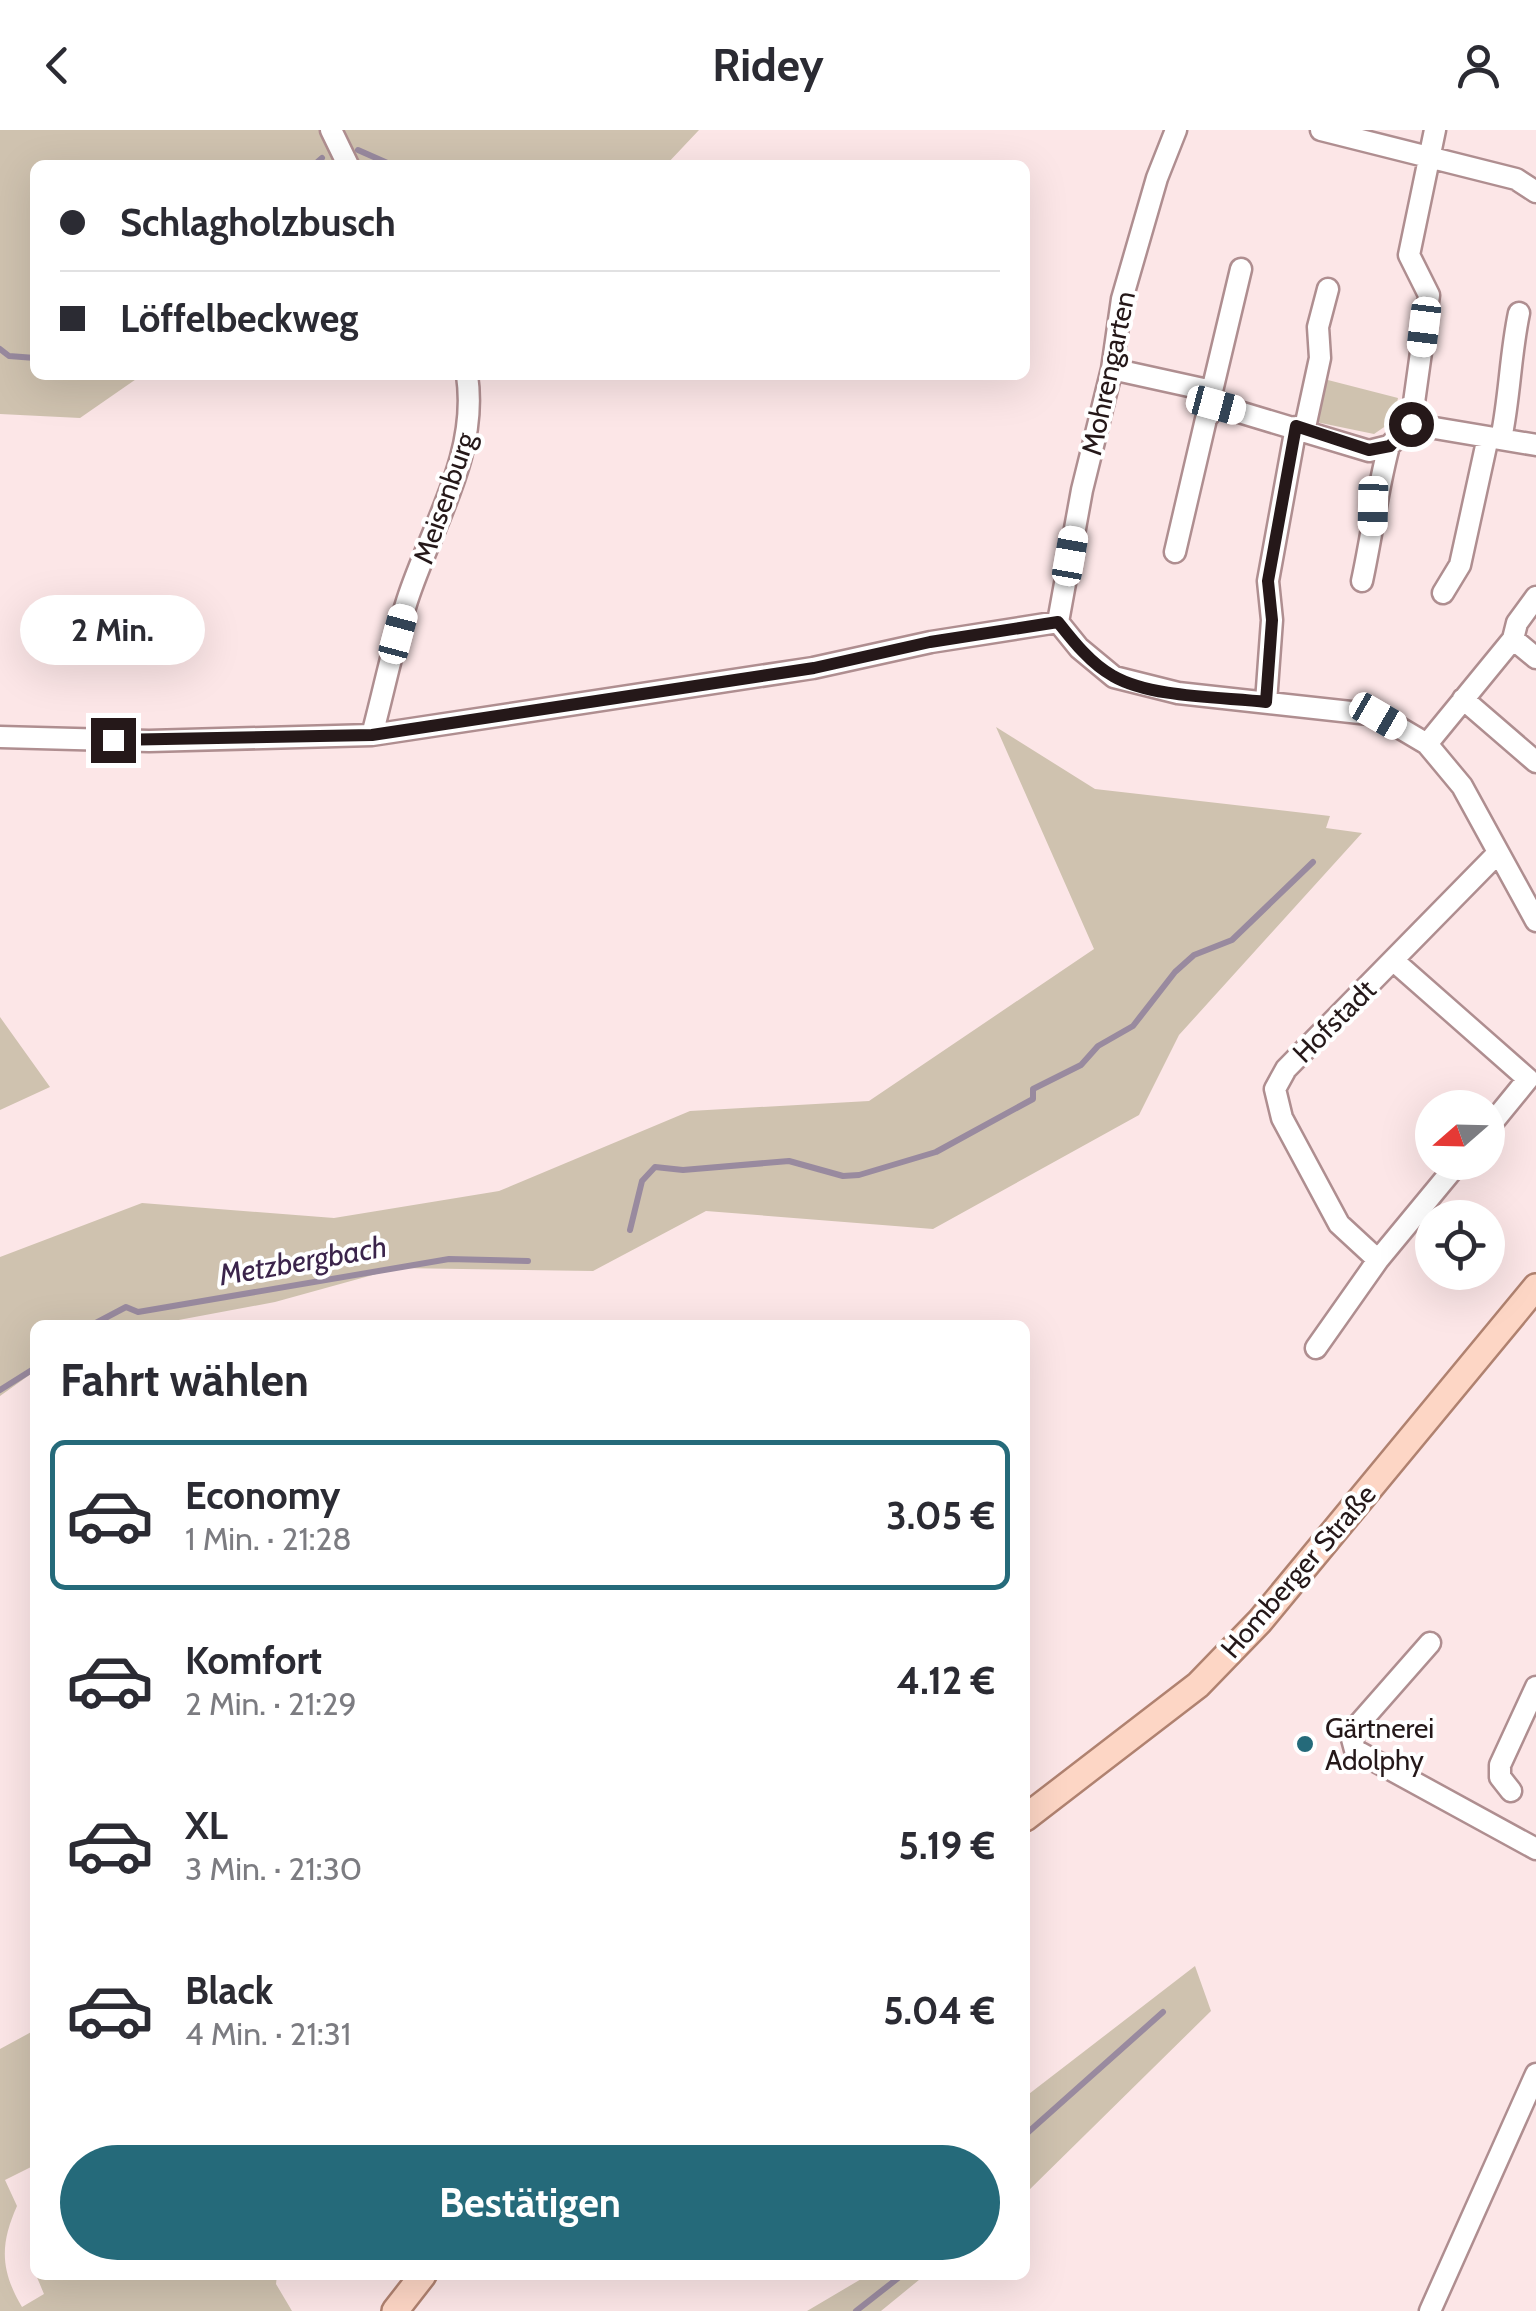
<!DOCTYPE html>
<html lang="de">
<head>
<meta charset="utf-8">
<style>
  :root { --surface:#fff; --page:#f7f7f7; --text:#2b2b33; --muted:#7c7c81; --line:#e1e1e2; --accent:#256a7a }
  body { margin:0; font-family:Cabin,sans-serif; background:var(--page); color:var(--text); height:100vh; display:flex; flex-direction:column; font-size:38px; white-space:nowrap }
  * { box-sizing:border-box; margin:0 }
  p { font-size:32px; color:var(--muted) }
  .icon { flex:none; width:55px; height:55px; fill:none; stroke:currentColor; stroke-width:2; stroke-linecap:round; stroke-linejoin:round }
  .map { position:relative; flex:1; overflow:hidden }
  .sheet { position:absolute; left:30px; top:1190px; width:1000px; height:960px; display:flex; flex-direction:column; background:var(--surface); border-radius:15px; box-shadow:0 10px 40px #0002 }
  .sheet>* { flex:none }
  .hud { position:absolute; left:30px; top:30px; width:1000px; height:220px; border-radius:15px; box-shadow:0 10px 40px #0002; display:grid; align-content:center; height:220px; padding:0 30px; background:var(--surface) }
  .needle { width:65px; rotate:250deg }
  .tools { position:absolute; left:1415px; top:960px; display:grid; gap:20px }
  .tools a { display:grid; place-items:center; width:90px; height:90px; border-radius:50%; background:var(--surface); box-shadow:0 10px 40px #0002; font-size:50px }
  .end { position:absolute; width:45px; height:45px; margin:-22px; border:12px solid #251819; background:#fff; box-shadow:0 0 0 5px #fff }
  .from { border-radius:50% }
  .bubble { position:absolute; height:70px; border-radius:35px; background:var(--surface); box-shadow:0 10px 40px #0002; font-size:32px; font-weight:700; line-height:70px; text-align:center }
  .car { position:absolute; width:30px; height:60px; margin:-30px -15px; border-radius:12px; box-shadow:0 0 8px 2px #0007; background:linear-gradient(#fff 24%,#345 0 40%,#fff 0 76%,#345 0 86%,#fff 0) }
  .hud b { display:flex; align-items:center; gap:35px; height:95px; font-size:38px }
  .hud b+b { border-top:2px solid var(--line) }
  .hud i { width:25px; height:25px; background:var(--text) }
  ul { padding:0; list-style:none }
  li { display:flex; align-items:center; gap:30px; height:150px; margin:0 20px 15px; padding:0 10px; border:5px solid transparent; border-radius:15px }
  li div { flex:1 }
  li b { display:block; font-size:38px }
  li em { font-style:normal; font-weight:700 }
  li.on { border-color:var(--accent) }
  li>.icon { width:90px; height:90px; stroke-width:1.5 }
  h2 { padding:0 30px; font-size:45px; line-height:120px }
  .action { display:flex; gap:20px; margin-top:auto; padding:20px 30px }
  .action a { flex:1; height:115px; border-radius:60px; background:var(--accent); color:#fff; font-size:40px; font-weight:700; line-height:115px; text-align:center }
  header { display:flex; justify-content:space-between; align-items:center; height:130px; padding:0 30px; background:var(--surface); font-size:45px; font-weight:700 }
  .map>svg:first-child { display:block }
  .green { fill:#cfc2af }
  .lines { fill:none; stroke-linecap:round; stroke-linejoin:round }
  .stream { stroke:#998a9f; stroke-width:6 }
  .minor-casing { stroke:#af8e90; stroke-width:25 }
  .major-casing { stroke:#b08270; stroke-width:30 }
  .minor { stroke:#fff; stroke-width:20 }
  .major { stroke:#fdd6c5; stroke-width:25 }
  .route { stroke:#251819; stroke-width:12 }
  .poi-dot { fill:#256a7a; stroke:#fff; stroke-width:4 }
  .labels { text-anchor:middle; stroke-width:8; stroke-linejoin:round; paint-order:stroke }
  .street-label { font-size:28px; fill:#251819; stroke:#fff }
  .poi-label { font-size:28px; fill:#251819; stroke:#fff; text-anchor:start }
  .water-label { font-size:30px; font-style:italic; fill:#3b244b; stroke:#fff }
</style>
</head>
<body>
<header><svg class="icon" aria-label="back" viewBox="0 0 24 24"><path d="M15 5l-7 7 7 7"/></svg>Ridey<svg class="icon" aria-label="person" viewBox="0 0 24 24"><circle cx="12" cy="8" r="4"/><path d="M4 21q1-7 8-7t8 7"/></svg></header>
<div class="map">
<svg width="1536" height="2181" viewBox="0 0 1536 2181">
  <rect width="100%" height="100%" fill="#fce6e7"/>
  <!-- green -->
  <path class="green" d="M0,0H699L666,35H35V245H142L80,288L0,284Z
    M1324,249L1398,268L1393,291L1374,304L1316,292Z
    M996,597L1095,659L1330,686L1326,698L1362,703L1179,905L1139,985L933,1099L706,1081L593,1141L398,1138L275,1172L152,1195H35V1241L0,1266V1127L142,1073L334,1088L499,1061L690,981L869,971L1094,819Z
    M0,887L50,957L0,980Z
    M1195,1836L1211,1881L1025,2064V1967Z
    M35,1900V2035L5,2050L17,2076C0,2114 0,2140 22,2177L44,2164L36,2145H277L276,2154L292,2181H0V1919Z
    M868,2145H925L881,2181H807Z"/>
  <g class="lines">
    <!-- stream -->
    <path class="stream" d="M358,20L392,35
      M314,35L322,28
      M0,219L9,226L35,228
      M630,1100L642,1051L655,1037L683,1040L789,1031L843,1046L859,1045L936,1022L1033,969V959L1081,935L1098,916L1133,896L1175,842L1194,825L1232,810L1313,732
      M92,1195L126,1177L138,1182L449,1129L528,1131
      M0,1260L35,1238
      M1025,2005L1163,1882
      M856,2181L902,2145"/>
    <defs>
      <path id="minor" d="M331,0L348,35
        M1321,0L1516,49L1536,62
        M1112,239L1212,261L1216,275L1369,321L1389,316L1411,294L1536,315
        M1212,261L1241,139
        M1411,294L1429,165L1409,125L1435,0
        M1304,302L1320,228L1318,197L1328,159
        M1501,309C1510,266 1510,226 1519,183
        M1175,422L1206,289L1216,275
        M1362,451C1372,405 1377,361 1389,316
        M1443,463L1460,435L1488,307
        M1058,492L1082,360L1112,239L1122,169L1157,48L1176,0
        M1513,509L1536,528
        M1463,569L1536,632
        M1266,572L1272,490L1268,451L1296,297
        M372,605C384,560 393,515 407,471C431,396 479,326 467,245
        M0,607L149,611L372,605L813,538L931,512L1058,492L1079,518L1114,547L1178,563L1378,585L1427,614L1462,656L1536,791
        M1427,614L1513,509L1517,493L1536,467
        M1394,831L1528,949L1488,998
        M1378,1130L1339,1094L1282,988L1275,959L1286,939L1497,724
        M1316,1218L1378,1130L1459,1032
        M1430,1513L1357,1596L1351,1605L1355,1620L1536,1719
        M1511,1661L1500,1647V1635L1536,1557
        M1430,2181L1536,1944"/>
      <path id="major" d="M1025,1688L1198,1555L1260,1491L1536,1157
        M395,2181L423,2145"/>
    </defs>
    <!-- minor casing -->
    <use href="#minor" class="minor-casing"/>
    <!-- major casing -->
    <use href="#major" class="major-casing"/>
    <!-- minor -->
    <use href="#minor" class="minor"/>
    <!-- major -->
    <use href="#major" class="major"/>
  </g>
  <g class="lines">
    <!-- route -->
    <path class="route" d="M113,610L372,605L814,538L930,512L1058,492C1073,511 1091,534 1113,546C1151,568 1223,567 1266,572L1272,490L1268,451L1296,296L1369,320L1390,316L1411,294"/>
  </g>
  <!-- markers -->
  <circle class="poi-dot" cx="1305" cy="1614" r="10"/>
  <g class="labels">
    <!-- street labels -->
    <g class="street-label">
      <text transform="translate(1108 243) rotate(-78)" y="10">Mohrengarten</text>
      <text transform="translate(444 368) rotate(-71)" y="10">Meisenburg</text>
      <text transform="translate(1334 891) rotate(-45)" y="10">Hofstadt</text>
      <text transform="translate(1298 1441) rotate(-49)" y="10">Homberger Straße</text>
    </g>
    <!-- poi labels -->
    <g class="poi-label">
      <text x="1325" y="1608">Gärtnerei<tspan x="1325" dy="32">Adolphy</tspan></text>
    </g>
    <!-- water labels -->
    <g class="water-label">
      <text transform="translate(303 1131) rotate(-10)" y="10">Metzbergbach</text>
    </g>
  </g>
</svg>
<div class="tools">
<a><svg class="needle" viewBox="-14 -14 28 28"><path d="M0-13l5 13h-10z" fill="#e53935"/><path d="M0 13l5-13h-10z" fill="#7c7c81"/></svg></a>
<a><svg class="icon" aria-label="locate" viewBox="0 0 24 24"><circle cx="12" cy="12" r="6"/><path d="M12 2v4M12 18v4M2 12h4M18 12h4"/></svg></a>
</div>
<i class="end from" style="left:1411px;top:294px"></i>
<i class="end" style="left:113px;top:610px"></i>
<div class="bubble" style="left:20px;top:465px;width:185px">2 Min.</div>
<i class="car" style="left:1424px;top:197px;rotate:187deg"></i>
<i class="car" style="left:1216px;top:275px;rotate:105deg"></i>
<i class="car" style="left:1373px;top:376px;rotate:181deg"></i>
<i class="car" style="left:1070px;top:426px;rotate:10deg"></i>
<i class="car" style="left:398px;top:504px;rotate:15deg"></i>
<i class="car" style="left:1378px;top:586px;rotate:120deg"></i>
<div class="hud">
<b><i class="from"></i>Schlagholzbusch</b>
<b><i></i>Löffelbeckweg</b>
</div>
<section class="sheet">
<h2>Fahrt wählen</h2>
<ul>
<li class="on"><svg class="icon" aria-label="car" viewBox="0 0 24 24"><path d="M5 17H2v-5l4-1 3-4h7l3 4 3 1v5h-3M9 17h6M6 11h13"/><circle cx="7" cy="17" r="2"/><circle cx="17" cy="17" r="2"/></svg><div><b>Economy</b><p>1 Min. · 21:28</p></div><em>3.05 €</em></li>
<li><svg class="icon" aria-label="car" viewBox="0 0 24 24"><path d="M5 17H2v-5l4-1 3-4h7l3 4 3 1v5h-3M9 17h6M6 11h13"/><circle cx="7" cy="17" r="2"/><circle cx="17" cy="17" r="2"/></svg><div><b>Komfort</b><p>2 Min. · 21:29</p></div><em>4.12 €</em></li>
<li><svg class="icon" aria-label="car" viewBox="0 0 24 24"><path d="M5 17H2v-5l4-1 3-4h7l3 4 3 1v5h-3M9 17h6M6 11h13"/><circle cx="7" cy="17" r="2"/><circle cx="17" cy="17" r="2"/></svg><div><b>XL</b><p>3 Min. · 21:30</p></div><em>5.19 €</em></li>
<li><svg class="icon" aria-label="car" viewBox="0 0 24 24"><path d="M5 17H2v-5l4-1 3-4h7l3 4 3 1v5h-3M9 17h6M6 11h13"/><circle cx="7" cy="17" r="2"/><circle cx="17" cy="17" r="2"/></svg><div><b>Black</b><p>4 Min. · 21:31</p></div><em>5.04 €</em></li>
</ul>
<div class="action"><a>Bestätigen</a></div>
</section>
</div>
</body>
</html>
